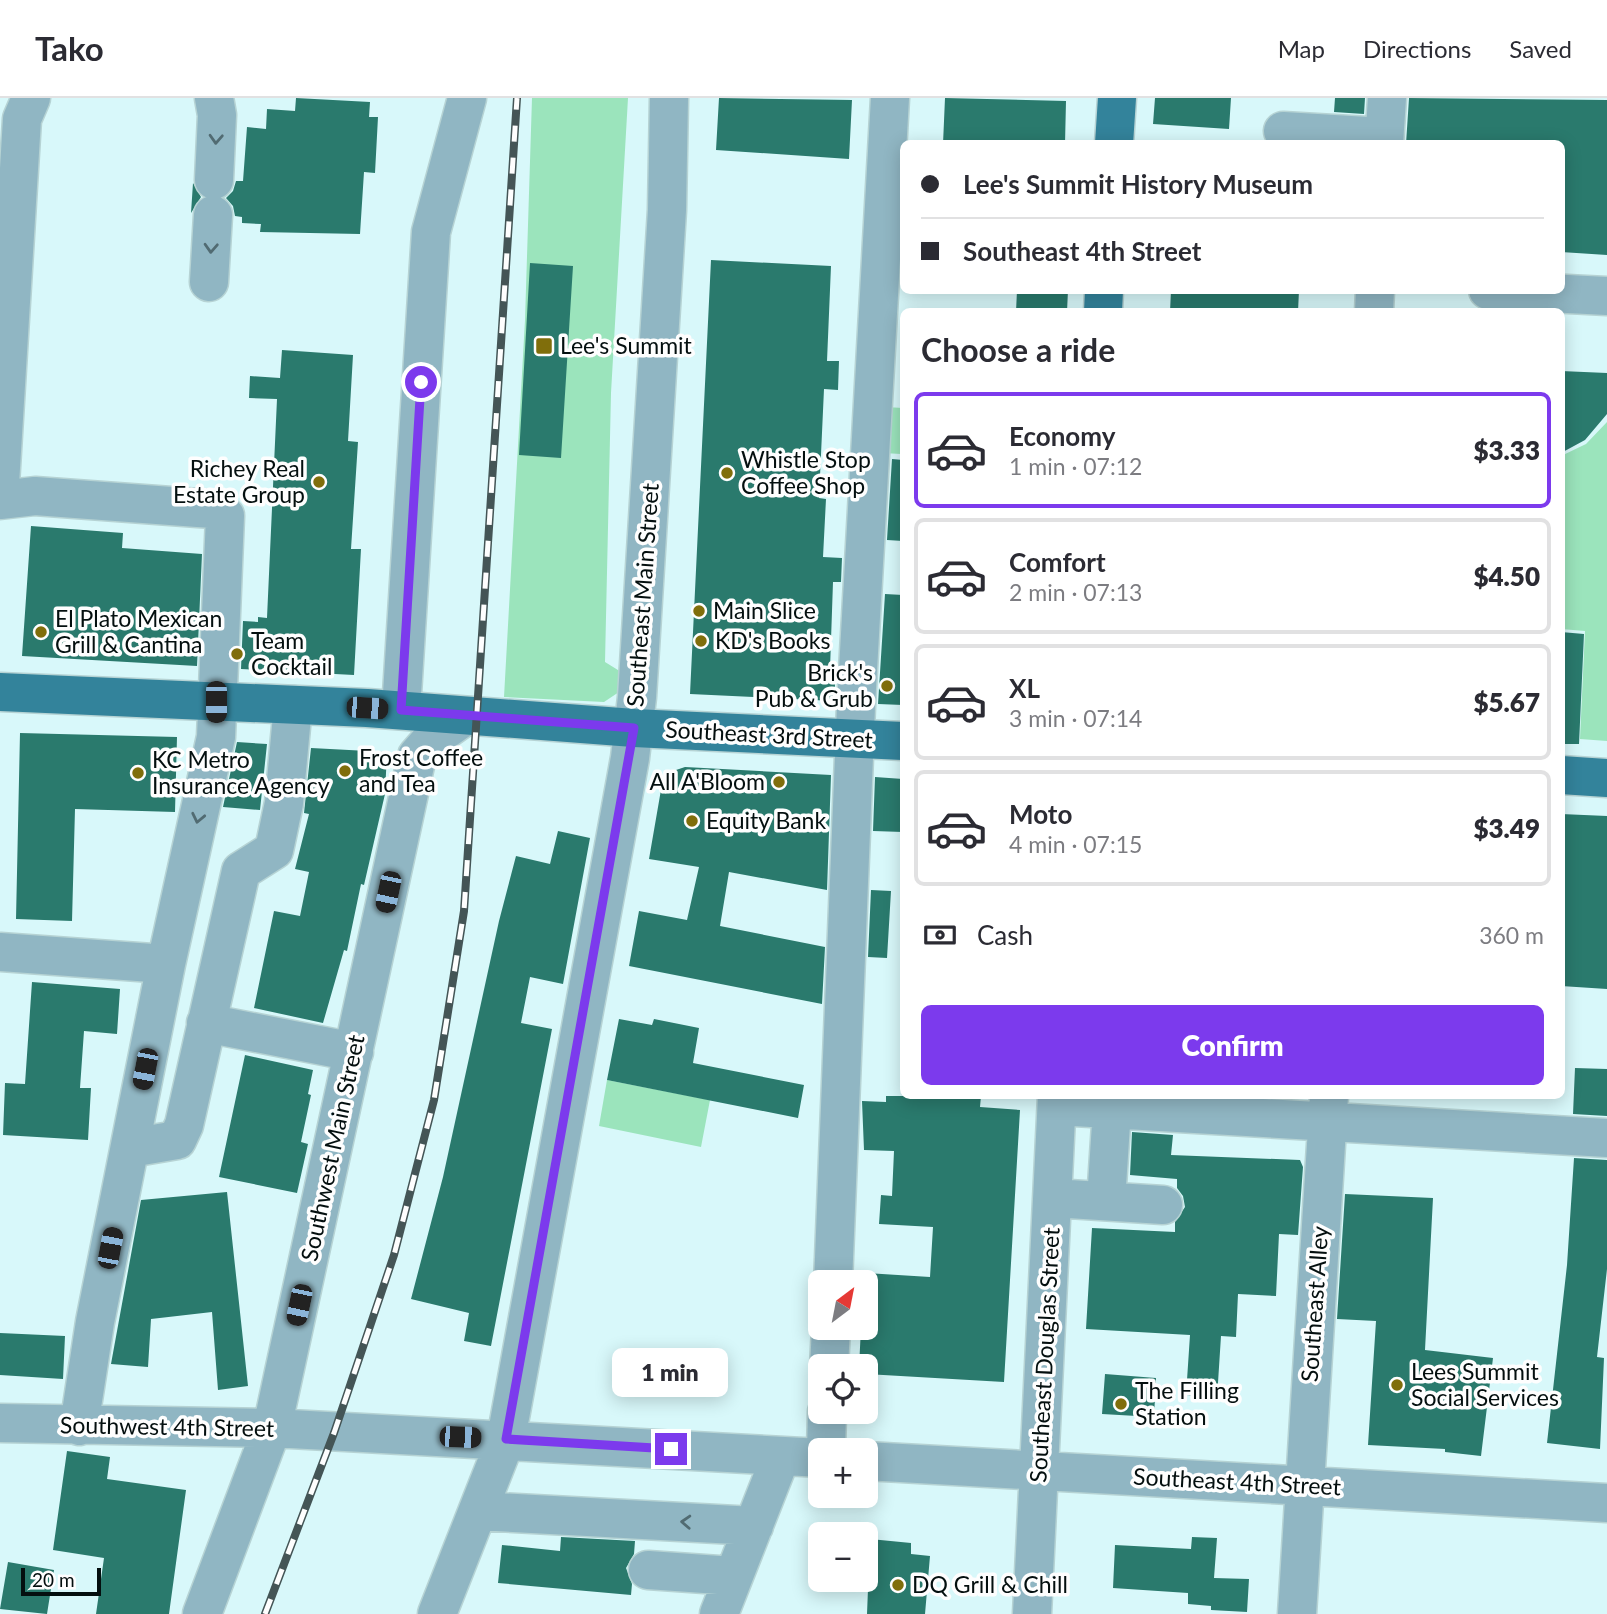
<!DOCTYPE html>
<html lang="en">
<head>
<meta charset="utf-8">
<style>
  :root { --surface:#fff; --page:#f2f2f3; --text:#2b2b33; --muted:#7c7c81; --line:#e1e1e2; --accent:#7c3aed }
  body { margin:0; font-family:Lato,sans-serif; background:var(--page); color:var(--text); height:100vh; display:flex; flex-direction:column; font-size:26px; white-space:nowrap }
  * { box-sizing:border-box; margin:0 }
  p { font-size:23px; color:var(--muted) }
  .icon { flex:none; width:38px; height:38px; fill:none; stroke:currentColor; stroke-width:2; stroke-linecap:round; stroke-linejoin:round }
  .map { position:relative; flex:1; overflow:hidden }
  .side { position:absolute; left:900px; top:210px; width:665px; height:791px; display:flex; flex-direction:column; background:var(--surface); border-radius:10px; box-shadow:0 4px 18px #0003 }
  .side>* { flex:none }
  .hud { position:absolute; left:900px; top:42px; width:665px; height:154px; border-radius:10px; box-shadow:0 4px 18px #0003; display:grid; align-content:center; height:154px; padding:0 21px; background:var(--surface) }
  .needle { width:46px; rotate:32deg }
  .fabs { position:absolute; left:808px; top:1172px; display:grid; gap:14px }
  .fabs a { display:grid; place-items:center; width:70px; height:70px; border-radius:10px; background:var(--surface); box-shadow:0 4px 18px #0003; font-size:35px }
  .scale { position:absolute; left:21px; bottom:18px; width:80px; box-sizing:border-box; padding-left:7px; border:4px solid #040f0f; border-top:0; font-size:19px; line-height:24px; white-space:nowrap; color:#040f0f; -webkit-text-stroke:5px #fefefe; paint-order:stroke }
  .end { position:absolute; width:32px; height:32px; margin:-16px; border:9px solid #7c3aed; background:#fff; box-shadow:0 0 0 4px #fff }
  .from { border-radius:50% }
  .bubble { position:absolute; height:49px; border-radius:10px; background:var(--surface); box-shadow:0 4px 18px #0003; font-size:23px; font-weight:800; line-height:49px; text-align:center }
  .car { position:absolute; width:21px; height:42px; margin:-21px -10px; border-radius:9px; box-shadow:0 0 5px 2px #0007; background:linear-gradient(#222 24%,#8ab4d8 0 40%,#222 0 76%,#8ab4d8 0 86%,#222 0) }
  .hud b { display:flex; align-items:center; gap:24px; height:66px; font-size:26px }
  .hud b+b { border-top:2px solid var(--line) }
  .hud i { width:18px; height:18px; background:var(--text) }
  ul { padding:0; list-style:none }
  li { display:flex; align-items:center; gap:21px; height:116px; margin:0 14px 10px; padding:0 7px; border:4px solid var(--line); border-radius:10px }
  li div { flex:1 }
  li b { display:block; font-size:26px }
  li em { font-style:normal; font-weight:800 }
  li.on { border-color:var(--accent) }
  li>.icon { width:63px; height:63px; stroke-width:1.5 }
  h2 { padding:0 21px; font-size:32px; line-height:84px }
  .pay { display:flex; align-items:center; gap:18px; height:77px; padding:0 21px; font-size:26px }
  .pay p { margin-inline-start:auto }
  .primary-button { display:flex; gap:14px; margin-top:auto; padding:14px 21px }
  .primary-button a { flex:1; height:80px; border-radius:10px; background:var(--accent); color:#fff; font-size:28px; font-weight:800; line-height:80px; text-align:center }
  header { display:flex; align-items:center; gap:42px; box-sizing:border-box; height:98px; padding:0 35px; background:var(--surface); border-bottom:2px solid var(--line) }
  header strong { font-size:33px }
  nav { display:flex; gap:38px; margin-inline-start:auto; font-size:24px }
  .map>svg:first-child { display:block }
  .green { fill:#9be4bc }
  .building { fill:#2a7a6d }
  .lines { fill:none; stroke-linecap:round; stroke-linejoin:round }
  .minor-casing { stroke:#b6d3d4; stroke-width:41 }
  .major-casing { stroke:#b6d3d4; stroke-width:41 }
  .minor { stroke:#90b6c3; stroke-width:38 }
  .major { stroke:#33839b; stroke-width:38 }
  .rail-casing { stroke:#445556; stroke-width:8 }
  .rail { stroke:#fefefe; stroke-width:5; stroke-dasharray:16; stroke-linecap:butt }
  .oneway { stroke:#516b72 }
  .route { stroke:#7c3aed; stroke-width:9 }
  .poi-dot { fill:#806e0b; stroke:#fefefe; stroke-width:2.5 }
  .labels { text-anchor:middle; stroke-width:7; stroke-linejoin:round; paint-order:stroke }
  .poi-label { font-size:23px; fill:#040f0f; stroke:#fefefe; text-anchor:start }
  .street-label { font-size:23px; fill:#040f0f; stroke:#fefefe }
</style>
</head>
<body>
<header>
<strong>Tako</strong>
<nav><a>Map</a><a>Directions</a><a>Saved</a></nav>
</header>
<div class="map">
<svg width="1607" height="1516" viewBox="0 0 1607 1516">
  <rect width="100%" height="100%" fill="#d8f8fa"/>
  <!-- green -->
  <path class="green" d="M532,0H628L611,295L605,564L626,577L619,594L604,604L504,599L525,222Z
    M886,309L903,310L901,356L883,355Z
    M1607,324V643L1580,641L1585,533L1561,531V358L1586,346Z
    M607,982L710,1002L701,1049L599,1028Z"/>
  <!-- building -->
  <path class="building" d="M296,0L370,4L369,19H378L375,75L364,74L360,136L260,134L261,126L242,125V119L235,118L233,108L226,100L233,93L236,83H243L247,29L266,31L267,11L295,13Z
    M719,0L852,2L849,61L716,52Z
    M945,0L1066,3L1065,46H943Z
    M1155,0H1231L1229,31L1153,26Z
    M1335,0H1365L1364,16L1334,14Z
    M1409,0L1607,2V157L1561,154V46H1406Z
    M193,85L201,99L191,115Z
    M711,162L831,168L827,263H839L838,292L824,291L819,400L826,401L823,459L842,460L841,484H833L830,571H836L834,603L690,596Z
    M530,165L573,168L561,360L519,357Z
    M1017,192H1068L1067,214H1016Z
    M1171,192H1299L1298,214H1170Z
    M282,252L353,257L348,343L358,344L351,451H361L354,577L241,571L243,523L258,524V519L267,520L277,301L249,300L250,278L280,280Z
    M1561,273L1607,275V316L1585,342L1561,355Z
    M892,361L903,362V443L887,442Z
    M31,428L123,435L122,450L202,456L197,568L22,558Z
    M885,496L903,497V607L878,606Z
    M1561,534L1584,536L1579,646H1561Z
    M20,635L177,639L175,714L75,711L72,823L16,821Z
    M237,644L267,646L260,712L223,709Z
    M311,650L387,654L385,696L364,787L361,786L347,853L344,852L323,925L254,910L274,813L300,818L309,774L295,771L309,716L304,715Z
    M685,669L831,677L827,792L729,774L720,828L825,849L822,906L629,868L639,813L687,822L699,769L649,761L662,686L670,674Z
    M875,679L903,681V734L873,733Z
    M1561,716L1607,718V891L1561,888Z
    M558,733L590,740L563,886L530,879L521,925L552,931L491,1248L464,1243L469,1215L411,1201L443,1079L499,823L516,758L550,766Z
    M871,792L891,793L887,860L868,859Z
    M32,884L120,891L117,936L84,933L80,990H91L88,1042L3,1037L5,985L25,986Z
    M619,921L652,927L654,921L699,930L693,965L804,987L798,1020L607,982Z
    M245,957L313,972L308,996L311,997L301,1044L308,1046L297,1095L219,1079Z
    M1575,970L1607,971V1018L1573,1016Z
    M886,998H981L980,1009L1020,1012L1004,1284L866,1276V1269H859L861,1230H866V1175L930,1179L933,1129L879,1126L881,1097L892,1098L894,1053L864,1052L862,1003L886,1004Z
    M1132,1034L1173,1037L1171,1057L1300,1062L1303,1069L1298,1137L1279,1136L1276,1198L1238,1196L1236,1239L1221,1238L1217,1300L1186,1297L1190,1237L1086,1231L1092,1130L1175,1134V1124L1185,1109L1183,1098L1177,1090V1081L1130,1077Z
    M1574,1060L1607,1062V1171L1597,1259L1604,1260L1600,1351L1547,1345L1567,1167Z
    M227,1094L248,1288L218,1292L212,1214L151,1221L148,1269L111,1266L141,1102Z
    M1345,1096L1433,1100L1425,1252L1493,1260L1481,1358L1445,1354V1351L1368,1347L1376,1223L1337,1221Z
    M0,1235L65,1238L63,1281L0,1277Z
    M1105,1276L1156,1280L1154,1319L1102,1316Z
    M67,1353L110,1359L107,1381L186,1392L169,1516H96L104,1460L53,1452Z
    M561,1439L635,1443L634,1456L626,1470L632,1486L631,1497L498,1485L502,1447L560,1453Z
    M1192,1439L1217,1440L1214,1480L1249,1481L1247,1514L1211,1512V1508L1188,1506V1495L1113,1490L1115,1447L1191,1451Z
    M870,1441L911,1445V1456L930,1458L925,1516H867Z
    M8,1464L54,1472L47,1516L0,1511Z"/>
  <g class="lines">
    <defs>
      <path id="minor" d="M214,0L217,17L214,82
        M1283,33L1384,39
        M1384,46L1387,0
        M209,184L213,117
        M1488,192L1607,198
        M1374,214L1375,192
        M0,386L22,21L31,0
        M0,402L35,398L198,410L214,411L225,418L216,639L166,866L95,1224L79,1328
        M401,612L431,134L467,0
        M0,854L166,866
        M206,925L354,954
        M1057,1008L1607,1040
        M130,1050L177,1042L184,1027L241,773L274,752L284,705L293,607
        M1053,1100L1163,1107
        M1106,1103L1112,1011
        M833,1185L856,608L890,0
        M829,1269L831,1230
        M0,1325L272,1330L821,1360
        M826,1353L827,1314
        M866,1363L1607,1405
        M478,1413L754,1428
        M648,1472L733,1478
        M202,1516L272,1330L417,658L431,642L465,618
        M437,1516L506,1341L630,660L637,599L667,112L669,0
        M719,1516L781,1358
        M1032,1516L1057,998
        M1297,1516L1329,998"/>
      <path id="major" d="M1114,46L1117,0
        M1103,214L1104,192
        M0,594L367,610L634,630L903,643
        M1561,677L1607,680"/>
    </defs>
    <!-- minor casing -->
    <use href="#minor" class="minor-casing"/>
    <!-- major casing -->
    <use href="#major" class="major-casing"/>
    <!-- minor -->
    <use href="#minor" class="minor"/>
    <!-- major -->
    <use href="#major" class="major"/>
    <defs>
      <path id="rail" d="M265,1516L334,1335L394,1157L434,1002L464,813L517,0"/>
    </defs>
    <!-- rail casing -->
    <use href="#rail" class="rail-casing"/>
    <!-- rail -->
    <use href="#rail" class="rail"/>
  </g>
  <!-- one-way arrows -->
  <defs><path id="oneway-chevron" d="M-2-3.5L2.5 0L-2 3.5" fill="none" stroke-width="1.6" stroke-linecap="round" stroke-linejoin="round" transform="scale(1.75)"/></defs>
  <g class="oneway">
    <use href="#oneway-chevron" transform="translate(216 41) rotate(93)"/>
    <use href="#oneway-chevron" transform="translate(211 150) rotate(93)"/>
    <use href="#oneway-chevron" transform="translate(198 720) rotate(102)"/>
    <use href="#oneway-chevron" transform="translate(686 1424) rotate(-177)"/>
  </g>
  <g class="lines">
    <!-- route -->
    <path class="route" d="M421,284L401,612L634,630L506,1341L671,1351"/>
  </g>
  <!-- markers -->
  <g class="poi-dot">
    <rect x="535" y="239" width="18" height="18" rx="3.5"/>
    <circle cx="727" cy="375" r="7"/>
    <circle cx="319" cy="384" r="7"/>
    <circle cx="699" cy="513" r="7"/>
    <circle cx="41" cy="534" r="7"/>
    <circle cx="701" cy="543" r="7"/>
    <circle cx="237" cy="556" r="7"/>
    <circle cx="887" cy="588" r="7"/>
    <circle cx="345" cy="673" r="7"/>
    <circle cx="138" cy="675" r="7"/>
    <circle cx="779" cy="684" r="7"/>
    <circle cx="692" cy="723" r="7"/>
    <circle cx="1397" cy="1287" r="7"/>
    <circle cx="1121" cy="1306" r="7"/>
    <circle cx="898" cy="1487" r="7"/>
  </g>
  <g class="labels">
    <!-- poi labels -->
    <g class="poi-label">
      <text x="560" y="256">Lee's Summit</text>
      <text x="741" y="370">Whistle Stop<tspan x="741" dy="26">Coffee Shop</tspan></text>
      <text x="305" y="379" text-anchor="end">Richey Real<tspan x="305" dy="26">Estate Group</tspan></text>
      <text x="713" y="521">Main Slice</text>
      <text x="55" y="529">El Plato Mexican<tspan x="55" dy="26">Grill &amp; Cantina</tspan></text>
      <text x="251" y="551">Team<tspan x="251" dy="26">Cocktail</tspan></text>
      <text x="715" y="551">KD's Books</text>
      <text x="873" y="583" text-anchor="end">Brick's<tspan x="873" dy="26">Pub &amp; Grub</tspan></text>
      <text x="359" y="668">Frost Coffee<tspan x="359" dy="26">and Tea</tspan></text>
      <text x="152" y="670">KC Metro<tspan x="152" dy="26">Insurance Agency</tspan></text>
      <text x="765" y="692" text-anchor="end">All A'Bloom</text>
      <text x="706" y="731">Equity Bank</text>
      <text x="1411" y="1282">Lees Summit<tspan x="1411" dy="26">Social Services</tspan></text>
      <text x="1135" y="1301">The Filling<tspan x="1135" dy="26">Station</tspan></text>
      <text x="912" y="1495">DQ Grill &amp; Chill</text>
    </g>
    <!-- street labels -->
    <g class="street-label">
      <text transform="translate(643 497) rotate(-86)" y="8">Southeast Main Street</text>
      <text transform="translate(769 637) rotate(3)" y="8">Southeast 3rd Street</text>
      <text transform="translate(333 1050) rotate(-78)" y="8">Southwest Main Street</text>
      <text transform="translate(1315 1206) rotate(-86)" y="8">Southeast Alley</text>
      <text transform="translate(1045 1257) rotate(-87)" y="8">Southeast Douglas Street</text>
      <text transform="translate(167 1329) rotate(1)" y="8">Southwest 4th Street</text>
      <text transform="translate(1237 1384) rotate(3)" y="8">Southeast 4th Street</text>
    </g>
  </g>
</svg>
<div class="fabs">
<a><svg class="needle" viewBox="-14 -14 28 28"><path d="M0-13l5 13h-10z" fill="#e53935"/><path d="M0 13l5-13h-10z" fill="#7c7c81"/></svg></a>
<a><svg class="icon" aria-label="locate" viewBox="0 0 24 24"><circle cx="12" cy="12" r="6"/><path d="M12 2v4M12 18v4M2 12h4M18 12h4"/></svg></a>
<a>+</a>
<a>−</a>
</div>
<div class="scale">20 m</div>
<i class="end from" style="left:421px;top:284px"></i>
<i class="end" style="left:671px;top:1351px"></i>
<div class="bubble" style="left:612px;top:1250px;width:116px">1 min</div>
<i class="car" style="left:216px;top:604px;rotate:180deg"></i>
<i class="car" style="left:367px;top:610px;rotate:94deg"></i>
<i class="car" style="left:388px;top:794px;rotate:192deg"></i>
<i class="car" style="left:145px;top:971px;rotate:191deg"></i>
<i class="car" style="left:110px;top:1150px;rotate:11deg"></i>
<i class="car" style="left:299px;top:1207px;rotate:192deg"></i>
<i class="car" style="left:460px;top:1339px;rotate:92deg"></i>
<div class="hud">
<b><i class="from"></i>Lee's Summit History Museum</b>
<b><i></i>Southeast 4th Street</b>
</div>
<section class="side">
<h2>Choose a ride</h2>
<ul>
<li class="on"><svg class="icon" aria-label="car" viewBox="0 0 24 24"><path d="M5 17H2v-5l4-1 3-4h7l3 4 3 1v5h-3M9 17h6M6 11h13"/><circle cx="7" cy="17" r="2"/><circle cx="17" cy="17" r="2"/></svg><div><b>Economy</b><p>1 min · 07:12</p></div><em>$3.33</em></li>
<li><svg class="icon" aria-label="car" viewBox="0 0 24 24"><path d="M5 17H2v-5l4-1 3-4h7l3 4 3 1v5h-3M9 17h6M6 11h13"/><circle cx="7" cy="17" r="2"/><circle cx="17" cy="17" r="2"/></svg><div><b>Comfort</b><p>2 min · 07:13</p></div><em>$4.50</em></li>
<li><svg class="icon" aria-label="car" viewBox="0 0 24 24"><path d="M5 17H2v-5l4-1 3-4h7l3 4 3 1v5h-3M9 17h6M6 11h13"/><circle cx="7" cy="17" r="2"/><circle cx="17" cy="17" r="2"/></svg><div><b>XL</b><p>3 min · 07:14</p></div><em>$5.67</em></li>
<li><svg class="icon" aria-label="car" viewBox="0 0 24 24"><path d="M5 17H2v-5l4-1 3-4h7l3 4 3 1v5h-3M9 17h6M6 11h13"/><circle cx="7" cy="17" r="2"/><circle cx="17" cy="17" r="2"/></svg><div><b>Moto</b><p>4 min · 07:15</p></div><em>$3.49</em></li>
</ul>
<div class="pay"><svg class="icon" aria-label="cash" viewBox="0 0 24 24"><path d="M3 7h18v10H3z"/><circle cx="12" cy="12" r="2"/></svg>Cash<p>360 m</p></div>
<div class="primary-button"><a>Confirm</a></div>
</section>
</div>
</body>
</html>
